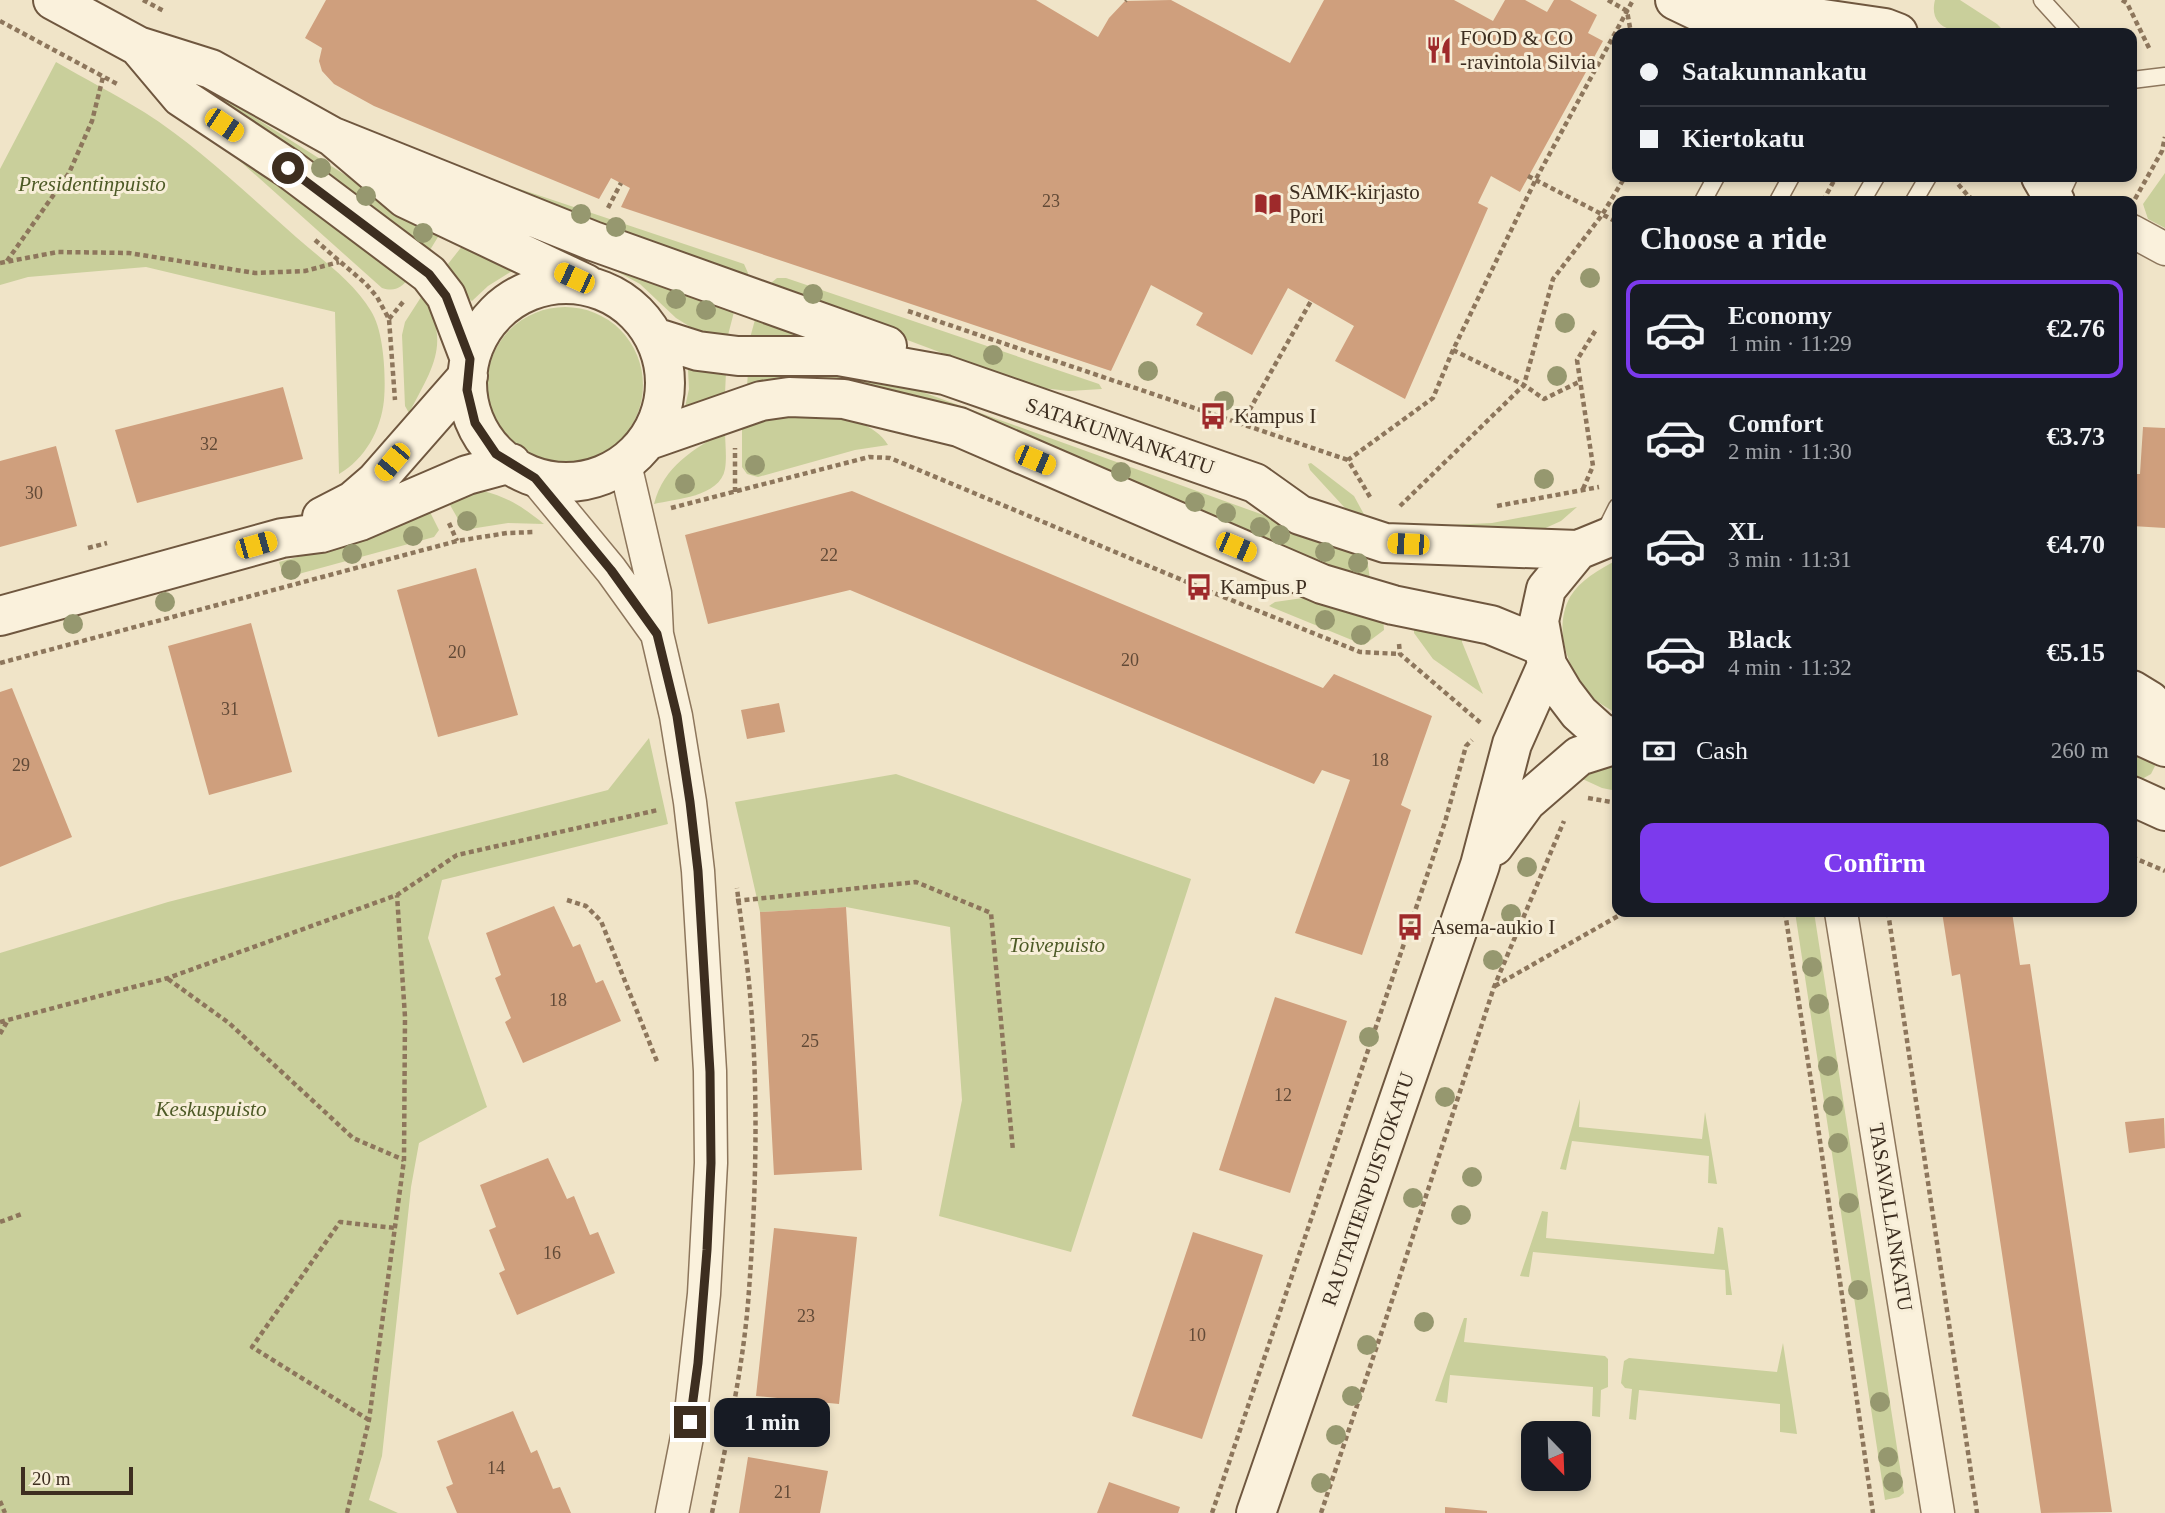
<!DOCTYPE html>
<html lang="en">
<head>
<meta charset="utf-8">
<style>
  :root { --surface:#171b24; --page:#20242c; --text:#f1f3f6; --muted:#9ea1a6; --line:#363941; --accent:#7c3aed }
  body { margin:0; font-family:Georgia,serif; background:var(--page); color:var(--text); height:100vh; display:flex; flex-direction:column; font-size:26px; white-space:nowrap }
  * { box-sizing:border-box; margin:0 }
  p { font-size:23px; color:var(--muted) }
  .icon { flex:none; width:38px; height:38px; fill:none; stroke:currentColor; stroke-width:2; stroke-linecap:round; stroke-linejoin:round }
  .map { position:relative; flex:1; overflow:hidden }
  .panel { position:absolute; left:1612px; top:196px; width:525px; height:721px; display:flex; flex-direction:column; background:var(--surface); border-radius:14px; box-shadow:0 4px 10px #0003 }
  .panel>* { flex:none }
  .top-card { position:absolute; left:1612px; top:28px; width:525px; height:154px; border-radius:14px; box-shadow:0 4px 10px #0003; display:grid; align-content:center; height:154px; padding:0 28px; background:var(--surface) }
  .needle { width:46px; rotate:157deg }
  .tools { position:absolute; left:1521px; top:1421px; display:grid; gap:14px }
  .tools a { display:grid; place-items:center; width:70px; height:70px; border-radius:14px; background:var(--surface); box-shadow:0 4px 10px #0003; font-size:35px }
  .scale { position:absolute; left:21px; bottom:18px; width:112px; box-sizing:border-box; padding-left:7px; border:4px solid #3d2e20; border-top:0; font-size:19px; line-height:24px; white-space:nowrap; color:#3d2e20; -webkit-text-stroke:5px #f7eed8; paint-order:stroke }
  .end { position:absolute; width:32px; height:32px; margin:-16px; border:9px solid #3d2e20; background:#fff; box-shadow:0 0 0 4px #fff }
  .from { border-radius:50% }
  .bubble { position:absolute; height:49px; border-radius:14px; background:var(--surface); box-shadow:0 4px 10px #0003; font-size:23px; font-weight:700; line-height:49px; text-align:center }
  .car { position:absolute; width:21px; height:42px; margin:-21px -10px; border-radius:9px; box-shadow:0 0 5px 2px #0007; background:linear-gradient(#f5c518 24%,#345 0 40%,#f5c518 0 76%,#345 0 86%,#f5c518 0) }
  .top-card b { display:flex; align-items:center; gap:24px; height:66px; font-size:26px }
  .top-card b+b { border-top:2px solid var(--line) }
  .top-card i { width:18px; height:18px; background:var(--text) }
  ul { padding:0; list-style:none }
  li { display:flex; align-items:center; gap:21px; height:98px; margin:0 14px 10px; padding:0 14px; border:4px solid transparent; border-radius:14px }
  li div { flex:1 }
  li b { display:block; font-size:26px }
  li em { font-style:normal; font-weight:700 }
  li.on { border-color:var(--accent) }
  li>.icon { width:63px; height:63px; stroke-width:1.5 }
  h2 { padding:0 28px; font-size:32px; line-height:84px }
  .pay { display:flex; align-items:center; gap:18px; height:77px; padding:0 28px; font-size:26px }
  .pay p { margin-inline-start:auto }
  .primary-button { display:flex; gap:14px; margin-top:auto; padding:14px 28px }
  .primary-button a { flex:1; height:80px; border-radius:14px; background:var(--accent); color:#fff; font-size:28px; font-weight:700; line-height:80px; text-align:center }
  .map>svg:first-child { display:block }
  .green { fill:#c9cf9b }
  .building { fill:#cf9f7d }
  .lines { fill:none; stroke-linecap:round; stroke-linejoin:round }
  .lane-casing { stroke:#8d765c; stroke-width:19 }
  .street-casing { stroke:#8d765c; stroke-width:35 }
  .secondary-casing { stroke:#6f573f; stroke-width:42 }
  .path { stroke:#8d765c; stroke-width:4.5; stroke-dasharray:5 3.5; stroke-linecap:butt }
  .lane { stroke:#faf1dc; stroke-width:16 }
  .street { stroke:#faf1dc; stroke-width:32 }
  .secondary { stroke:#faf1dc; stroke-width:38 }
  .tree { fill:#96986f }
  .route { stroke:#3d2e20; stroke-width:9 }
  .labels { text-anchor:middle; stroke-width:6; stroke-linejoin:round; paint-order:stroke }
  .number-label { font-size:18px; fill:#624a37 }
  .poi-label { font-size:21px; fill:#3d2e20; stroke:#f7eed8; text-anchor:start }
  .park-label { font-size:21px; font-style:italic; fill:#4d5a26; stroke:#f7eed8 }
  .street-label { font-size:21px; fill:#3d2e20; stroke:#f7eed8 }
</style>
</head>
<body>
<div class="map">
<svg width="2165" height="1513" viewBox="0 0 2165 1513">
  <rect width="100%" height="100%" fill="#f0e4c8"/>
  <!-- green -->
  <path class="green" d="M1935,0H1960L1997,24L2006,33C1982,33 1925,40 1935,0Z
    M56,62C85,79 115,94 144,112C199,147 247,194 296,237C322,260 353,281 371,311C384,331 386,377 384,400C381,430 365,459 339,474L335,312L146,267L28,277L0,285V169Z
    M188,75L413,218L441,232L430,250L401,228L240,123L192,85Z
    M222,140L409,278C401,288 395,292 382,288L222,145Z
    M2165,173V228L2148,219L2143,204Z
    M511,186L744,264L748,273L746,282L504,190Z
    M483,217L735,308L727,339L697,331L676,318L640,284L618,272Z
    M463,245L511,268L512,271L488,286L472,301L469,299L448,264Z
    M777,278H786L1099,384L1102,389L1069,391L1033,387L766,287Z
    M423,294C451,344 433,367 409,413L405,406L402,335L405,322Z
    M487 385a78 78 0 1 1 156 0a78 78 0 1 1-156 0Z
    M756,316L808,337L791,335L750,338Z
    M802,367L900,384L1366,552L1371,586L918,399C881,387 845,376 806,379C787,380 766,385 747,388L748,370Z
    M690,368L726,372L725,394L685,407L689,389L688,370Z
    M822,411C845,418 875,423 888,445L855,450L758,477L747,474L742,467V420Z
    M725,430C725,442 727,457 725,469C720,497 675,499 654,504C664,465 693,451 725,430Z
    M1311,463L1354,496L1366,518L1356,520L1310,470L1308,464Z
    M483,491C508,497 524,508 544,524L508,523L470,529L462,526L446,498Z
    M427,506L439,530L434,537L284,578L279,562L347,544Z
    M1577,507L1561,521L1539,531L1406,527L1492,523Z
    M1617,560V714C1611,710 1604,706 1598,702C1571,678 1551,632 1570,597C1580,580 1600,569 1617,560Z
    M1310,597L1383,617L1384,630L1364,645L1269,606L1275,602Z
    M1414,624L1462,632V642L1483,694L1433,659L1414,633Z
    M649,738L668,824L442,880L428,938L487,1107L419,1143L411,1187L382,1456L369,1500L398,1513H0V953L168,902L608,790Z
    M2132,751L2152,759L2155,766L2151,774L2142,779L2132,774Z
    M1610,765H1617V791L1602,788L1576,776Z
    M896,774L1191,879L1071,1252L939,1216L962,1100L950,927L846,907L760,912L735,802Z
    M1795,912H1814L1904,1493L1899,1497L1885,1500Z
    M1580,1099L1579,1127L1702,1139L1705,1112L1717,1184L1708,1183L1709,1156L1572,1141L1566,1170L1560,1169Z
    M1542,1211L1548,1212L1546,1238L1714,1254L1718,1227L1723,1228L1732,1295H1726L1725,1270L1533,1252L1529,1277L1520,1276Z
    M1464,1318H1467L1464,1342L1605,1356L1608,1359V1387L1601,1390L1600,1417L1592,1416L1593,1387L1450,1375L1447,1403L1435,1401Z
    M1783,1343L1797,1434L1780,1432V1404L1639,1390L1636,1420L1629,1419L1632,1389L1625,1388L1621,1383L1624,1361L1629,1358L1777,1372Z"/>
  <!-- building -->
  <path class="building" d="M326,0H1036L1098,37L1109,18L1125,1L1171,0L1290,63L1324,0H1454L1493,21L1505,0H1525L1547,12L1554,0H1570L1597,15L1588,33L1603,41L1520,192L1491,176L1478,203L1488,208L1405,399L1335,361L1354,326L1288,288L1252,355L1196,325L1203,313L1151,285L1111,371L621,207L630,188L611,178L599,199L374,106L334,84L322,71L319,61L322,48L305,38Z
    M283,387L303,459L137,503L115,430Z
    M2143,427L2165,428V528L2132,526V474H2140Z
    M56,446L77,526L0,547V461Z
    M852,491L1323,688L1334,674L1432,716L1401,805L1411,810L1362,955L1295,933L1350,780L1322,770L1314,784L850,590L708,624L685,535Z
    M476,568L518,715L438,737L397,590Z
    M251,623L292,772L209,795L168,646Z
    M12,688L72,837L0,867V692Z
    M779,703L785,732L747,739L741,710Z
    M554,906L573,947L580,944L596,983L603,980L621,1021L523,1063L505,1022L511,1018L495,978L501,975L486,933Z
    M846,907L862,1170L774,1175L760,912Z
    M1942,912H2012L2020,965L2030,964L2112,1512L2041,1513L1960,974L1952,976Z
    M1275,997L1347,1021L1290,1193L1219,1170Z
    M2164,1118L2165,1148L2129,1153L2125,1122Z
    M548,1158L567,1199L574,1196L590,1235L598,1232L615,1273L517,1315L499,1273L505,1270L489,1230L496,1227L480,1185Z
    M774,1228L857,1237L839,1404L756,1396Z
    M1193,1232L1263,1255L1202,1439L1132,1416Z
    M513,1411L531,1453L537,1450L553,1489L560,1487L571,1513H457L446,1487L453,1484L437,1441Z
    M748,1457L828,1471L820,1513H739Z
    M1109,1482L1180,1507L1178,1513H1097Z
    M1445,1507L1487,1511V1513H1445Z"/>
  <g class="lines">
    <defs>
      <path id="lane" d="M2042,0L2072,33
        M2132,80L2165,76
        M1703,201L1716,177
        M1778,201L1791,177
        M1862,201L1876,177
        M1914,201L1928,177
        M2058,201L2069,177
        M1604,533L1617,507"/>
      <path id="street" d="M2132,231L2165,249
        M625,464L655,593L657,634L676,716L690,802L698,871L710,1071L711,1163L704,1294L690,1422L672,1513
        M535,478L611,570L657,634
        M1841,912L1938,1513"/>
      <path id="secondary" d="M53,0L138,46L211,69L333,137L405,198L586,284
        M1675,0L1700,12H1755L1809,17L1885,28L1898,33
        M138,46L181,97L288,168L429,274L446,296L470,359
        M333,137L593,241L887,346
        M2041,177L2055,201
        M467 383a99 99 0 1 1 198 0a99 99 0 1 1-198 0Z
        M654,337L698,351L738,356H839L945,375L1255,483L1300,515L1385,543L1578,550
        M649,440L761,401L789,397L844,399L959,427L1322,584L1393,605L1491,625L1542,646
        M322,517L353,501L375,482L468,376
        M1617,534L1578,550L1546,589L1539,621L1547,665L1563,692L1579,713L1599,731L1617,741
        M0,616L282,538L321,533L360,521L467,475L511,463
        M2132,690L2150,701L2165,718
        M2132,732L2165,747
        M2132,796L2165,811
        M1494,846L1526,802L1579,756L1617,744
        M1256,1513L1480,865L1512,744L1547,665"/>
    </defs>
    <!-- lane casing -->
    <use href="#lane" class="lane-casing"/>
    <!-- street casing -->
    <use href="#street" class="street-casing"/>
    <!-- secondary casing -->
    <use href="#secondary" class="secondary-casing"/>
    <!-- path -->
    <path class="path" d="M143,0L164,11
      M1608,0L1627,11L1631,33
      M2122,0L2127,3L2150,50
      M1125,1L1126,0
      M0,21L119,85
      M1528,176L1617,222
      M1962,177L1958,184L1969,197L1978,201
      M2135,199L2162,151L2165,137
      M1823,201L1836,177
      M608,208L621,183
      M315,240L366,284L377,297L389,319L395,400
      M7,261L69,173L92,121L103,77
      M0,263L58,252L129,253L255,273L305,271L339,262
      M908,311L1348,460
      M389,319L403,302
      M1453,350L1524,385L1544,399L1579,382
      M1241,425L1311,301
      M1583,489L1593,466L1577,360L1597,328
      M735,492V448
      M1370,497L1348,460L1433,398L1453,350L1536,179L1633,0
      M1400,506L1524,385L1553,279L1602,215L1625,177
      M1497,506L1599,487
      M671,508L869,457L890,458L1199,587L1360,652L1400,654
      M449,523L457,541
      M88,548L107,543
      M1399,644L1400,654L1482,724
      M0,663L457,541L507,533L535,532
      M1588,798L1617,803
      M2132,857L2165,871
      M567,900L586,906L601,921L658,1064
      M736,901L916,882L991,913L1013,1151
      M1785,912L1817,1120L1873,1513
      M1888,912L1977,1513
      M168,979L229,1023L353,1138L404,1160
      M1495,986L1625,912
      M0,1022L168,978L397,895L457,855L658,810
      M0,1034L8,1020
      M0,1222L22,1214
      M369,1420L252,1347L340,1222L395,1228
      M0,1501L5,1513
      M347,1513L369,1420L404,1160L405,1017L397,895
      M712,1513C726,1444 742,1374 748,1303C756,1201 759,1096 750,994C747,958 741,923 737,888
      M1212,1513L1445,822L1466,746L1472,740
      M1321,1513L1384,1325L1494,987L1564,821"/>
    <!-- lane -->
    <use href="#lane" class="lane"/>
    <!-- street -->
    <use href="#street" class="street"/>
    <!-- secondary -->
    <use href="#secondary" class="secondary"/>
  </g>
  <!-- trees -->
  <g class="tree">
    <circle cx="321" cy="168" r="10"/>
    <circle cx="366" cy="196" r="10"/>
    <circle cx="581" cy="214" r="10"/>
    <circle cx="616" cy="227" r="10"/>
    <circle cx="423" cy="233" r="10"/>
    <circle cx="1590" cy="278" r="10"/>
    <circle cx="813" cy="294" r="10"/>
    <circle cx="676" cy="299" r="10"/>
    <circle cx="706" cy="310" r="10"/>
    <circle cx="1565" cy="323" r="10"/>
    <circle cx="993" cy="355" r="10"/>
    <circle cx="1148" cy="371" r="10"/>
    <circle cx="1557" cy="376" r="10"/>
    <circle cx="1224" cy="401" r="10"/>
    <circle cx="755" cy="465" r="10"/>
    <circle cx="1121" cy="472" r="10"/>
    <circle cx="1544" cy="479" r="10"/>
    <circle cx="685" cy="484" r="10"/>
    <circle cx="1195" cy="502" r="10"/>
    <circle cx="1226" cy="513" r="10"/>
    <circle cx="467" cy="521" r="10"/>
    <circle cx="1260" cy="527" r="10"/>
    <circle cx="1280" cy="535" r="10"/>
    <circle cx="413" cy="536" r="10"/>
    <circle cx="1325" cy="552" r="10"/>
    <circle cx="352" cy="554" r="10"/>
    <circle cx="1358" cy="563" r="10"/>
    <circle cx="291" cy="570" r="10"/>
    <circle cx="165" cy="602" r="10"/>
    <circle cx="1325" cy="620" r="10"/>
    <circle cx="73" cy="624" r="10"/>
    <circle cx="1361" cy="635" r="10"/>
    <circle cx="1527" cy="867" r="10"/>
    <circle cx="1511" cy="914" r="10"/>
    <circle cx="1493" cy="960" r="10"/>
    <circle cx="1812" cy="967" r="10"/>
    <circle cx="1819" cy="1004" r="10"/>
    <circle cx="1369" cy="1037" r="10"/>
    <circle cx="1828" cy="1066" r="10"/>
    <circle cx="1445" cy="1097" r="10"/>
    <circle cx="1833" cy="1106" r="10"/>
    <circle cx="1838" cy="1143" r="10"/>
    <circle cx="1472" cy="1177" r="10"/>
    <circle cx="1413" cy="1198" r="10"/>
    <circle cx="1849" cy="1203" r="10"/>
    <circle cx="1461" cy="1215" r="10"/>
    <circle cx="1858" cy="1290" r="10"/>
    <circle cx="1424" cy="1322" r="10"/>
    <circle cx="1367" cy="1345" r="10"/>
    <circle cx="1352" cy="1396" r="10"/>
    <circle cx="1880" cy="1402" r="10"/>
    <circle cx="1336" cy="1435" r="10"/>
    <circle cx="1888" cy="1457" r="10"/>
    <circle cx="1893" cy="1482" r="10"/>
    <circle cx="1321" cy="1483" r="10"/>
  </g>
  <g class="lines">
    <!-- route -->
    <path class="route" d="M288,168L429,274L446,296L470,359L467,390L475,423L496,454L535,478L611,570L657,634L677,716L690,802L698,871L710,1072L711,1163L707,1250L698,1363L690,1422"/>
  </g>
  <!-- icons -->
  <defs>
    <symbol id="restaurant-bare" viewBox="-9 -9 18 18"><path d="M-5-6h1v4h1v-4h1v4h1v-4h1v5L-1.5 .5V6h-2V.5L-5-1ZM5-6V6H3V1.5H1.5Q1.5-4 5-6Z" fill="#9e2a2b" stroke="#f7eed8" stroke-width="2.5" paint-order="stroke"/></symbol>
    <symbol id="library-bare" viewBox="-9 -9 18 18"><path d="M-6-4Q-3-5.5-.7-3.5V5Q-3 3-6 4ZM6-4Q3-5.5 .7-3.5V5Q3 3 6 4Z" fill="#9e2a2b" stroke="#f7eed8" stroke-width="2.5" paint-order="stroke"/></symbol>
    <symbol id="bus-bare" viewBox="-9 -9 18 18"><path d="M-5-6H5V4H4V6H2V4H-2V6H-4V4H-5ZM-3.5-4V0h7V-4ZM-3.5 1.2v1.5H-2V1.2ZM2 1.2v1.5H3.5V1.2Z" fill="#9e2a2b" stroke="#f7eed8" stroke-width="2.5" paint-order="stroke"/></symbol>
  </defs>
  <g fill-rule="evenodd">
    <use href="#restaurant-bare" x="1420" y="31" width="38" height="38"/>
    <use href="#library-bare" x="1249" y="185" width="38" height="38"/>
    <use href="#bus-bare" x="1194" y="397" width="38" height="38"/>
    <use href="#bus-bare" x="1180" y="568" width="38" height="38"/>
    <use href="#bus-bare" x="1391" y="908" width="38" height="38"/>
  </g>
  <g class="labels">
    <!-- number labels -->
    <g class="number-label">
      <text x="1051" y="207">23</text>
      <text x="209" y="450">32</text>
      <text x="34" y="499">30</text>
      <text x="829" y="561">22</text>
      <text x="457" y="658">20</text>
      <text x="1130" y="666">20</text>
      <text x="230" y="715">31</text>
      <text x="1380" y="766">18</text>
      <text x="21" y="771">29</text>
      <text x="558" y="1006">18</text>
      <text x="810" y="1047">25</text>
      <text x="1283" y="1101">12</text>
      <text x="552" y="1259">16</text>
      <text x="806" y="1322">23</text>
      <text x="1197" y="1341">10</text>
      <text x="496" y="1474">14</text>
      <text x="783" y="1498">21</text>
    </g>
    <!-- poi labels -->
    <g class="poi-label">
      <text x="1460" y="45">FOOD &amp; CO<tspan x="1460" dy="24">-ravintola Silvia</tspan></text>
      <text x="1289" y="199">SAMK-kirjasto<tspan x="1289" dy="24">Pori</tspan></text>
      <text x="1234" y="423">Kampus I</text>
      <text x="1220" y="594">Kampus P</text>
      <text x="1431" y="934">Asema-aukio I</text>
    </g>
    <!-- park labels -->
    <g class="park-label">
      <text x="92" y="191">Presidentinpuisto</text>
      <text x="1057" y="952">Toivepuisto</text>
      <text x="211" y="1116">Keskuspuisto</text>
    </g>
    <!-- street labels -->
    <g class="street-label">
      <text transform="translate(1120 436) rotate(19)" y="7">SATAKUNNANKATU</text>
      <text transform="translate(1368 1189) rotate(-71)" y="7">RAUTATIENPUISTOKATU</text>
      <text transform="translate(1891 1217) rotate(81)" y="7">TASAVALLANKATU</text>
    </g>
  </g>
</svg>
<div class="tools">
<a><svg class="needle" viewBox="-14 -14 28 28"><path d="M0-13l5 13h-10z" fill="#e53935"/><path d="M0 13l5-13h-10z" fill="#9ea1a6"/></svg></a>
</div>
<div class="scale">20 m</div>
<i class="end from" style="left:288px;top:168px"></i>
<i class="end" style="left:690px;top:1422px"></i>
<div class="bubble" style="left:714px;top:1398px;width:116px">1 min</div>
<i class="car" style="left:224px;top:125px;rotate:124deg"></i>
<i class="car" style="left:574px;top:278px;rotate:295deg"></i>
<i class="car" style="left:1035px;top:460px;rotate:113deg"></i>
<i class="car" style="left:392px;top:462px;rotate:220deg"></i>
<i class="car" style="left:1408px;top:544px;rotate:272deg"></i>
<i class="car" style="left:256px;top:545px;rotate:74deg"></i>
<i class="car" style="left:1236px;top:547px;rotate:113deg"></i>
<div class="top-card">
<b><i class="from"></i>Satakunnankatu</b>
<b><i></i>Kiertokatu</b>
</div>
<section class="panel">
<h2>Choose a ride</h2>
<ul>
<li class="on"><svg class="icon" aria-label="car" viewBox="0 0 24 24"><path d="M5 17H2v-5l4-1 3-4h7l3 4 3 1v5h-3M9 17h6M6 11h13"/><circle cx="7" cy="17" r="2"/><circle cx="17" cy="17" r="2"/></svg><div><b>Economy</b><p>1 min · 11:29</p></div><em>€2.76</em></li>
<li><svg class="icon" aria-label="car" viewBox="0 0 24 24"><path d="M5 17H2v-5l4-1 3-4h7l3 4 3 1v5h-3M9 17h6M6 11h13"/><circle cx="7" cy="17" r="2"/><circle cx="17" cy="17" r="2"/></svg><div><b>Comfort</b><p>2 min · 11:30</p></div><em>€3.73</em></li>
<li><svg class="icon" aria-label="car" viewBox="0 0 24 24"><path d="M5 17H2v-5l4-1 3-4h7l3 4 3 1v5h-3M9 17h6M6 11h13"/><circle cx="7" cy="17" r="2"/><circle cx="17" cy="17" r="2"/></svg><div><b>XL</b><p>3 min · 11:31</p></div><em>€4.70</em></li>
<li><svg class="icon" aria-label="car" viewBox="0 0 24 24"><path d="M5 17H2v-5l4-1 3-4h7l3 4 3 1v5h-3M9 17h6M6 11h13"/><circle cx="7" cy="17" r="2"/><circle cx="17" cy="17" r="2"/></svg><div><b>Black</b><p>4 min · 11:32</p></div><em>€5.15</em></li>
</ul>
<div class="pay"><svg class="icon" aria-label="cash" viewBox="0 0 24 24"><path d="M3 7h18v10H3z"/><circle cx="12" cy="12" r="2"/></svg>Cash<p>260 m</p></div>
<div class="primary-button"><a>Confirm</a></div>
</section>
</div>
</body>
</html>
